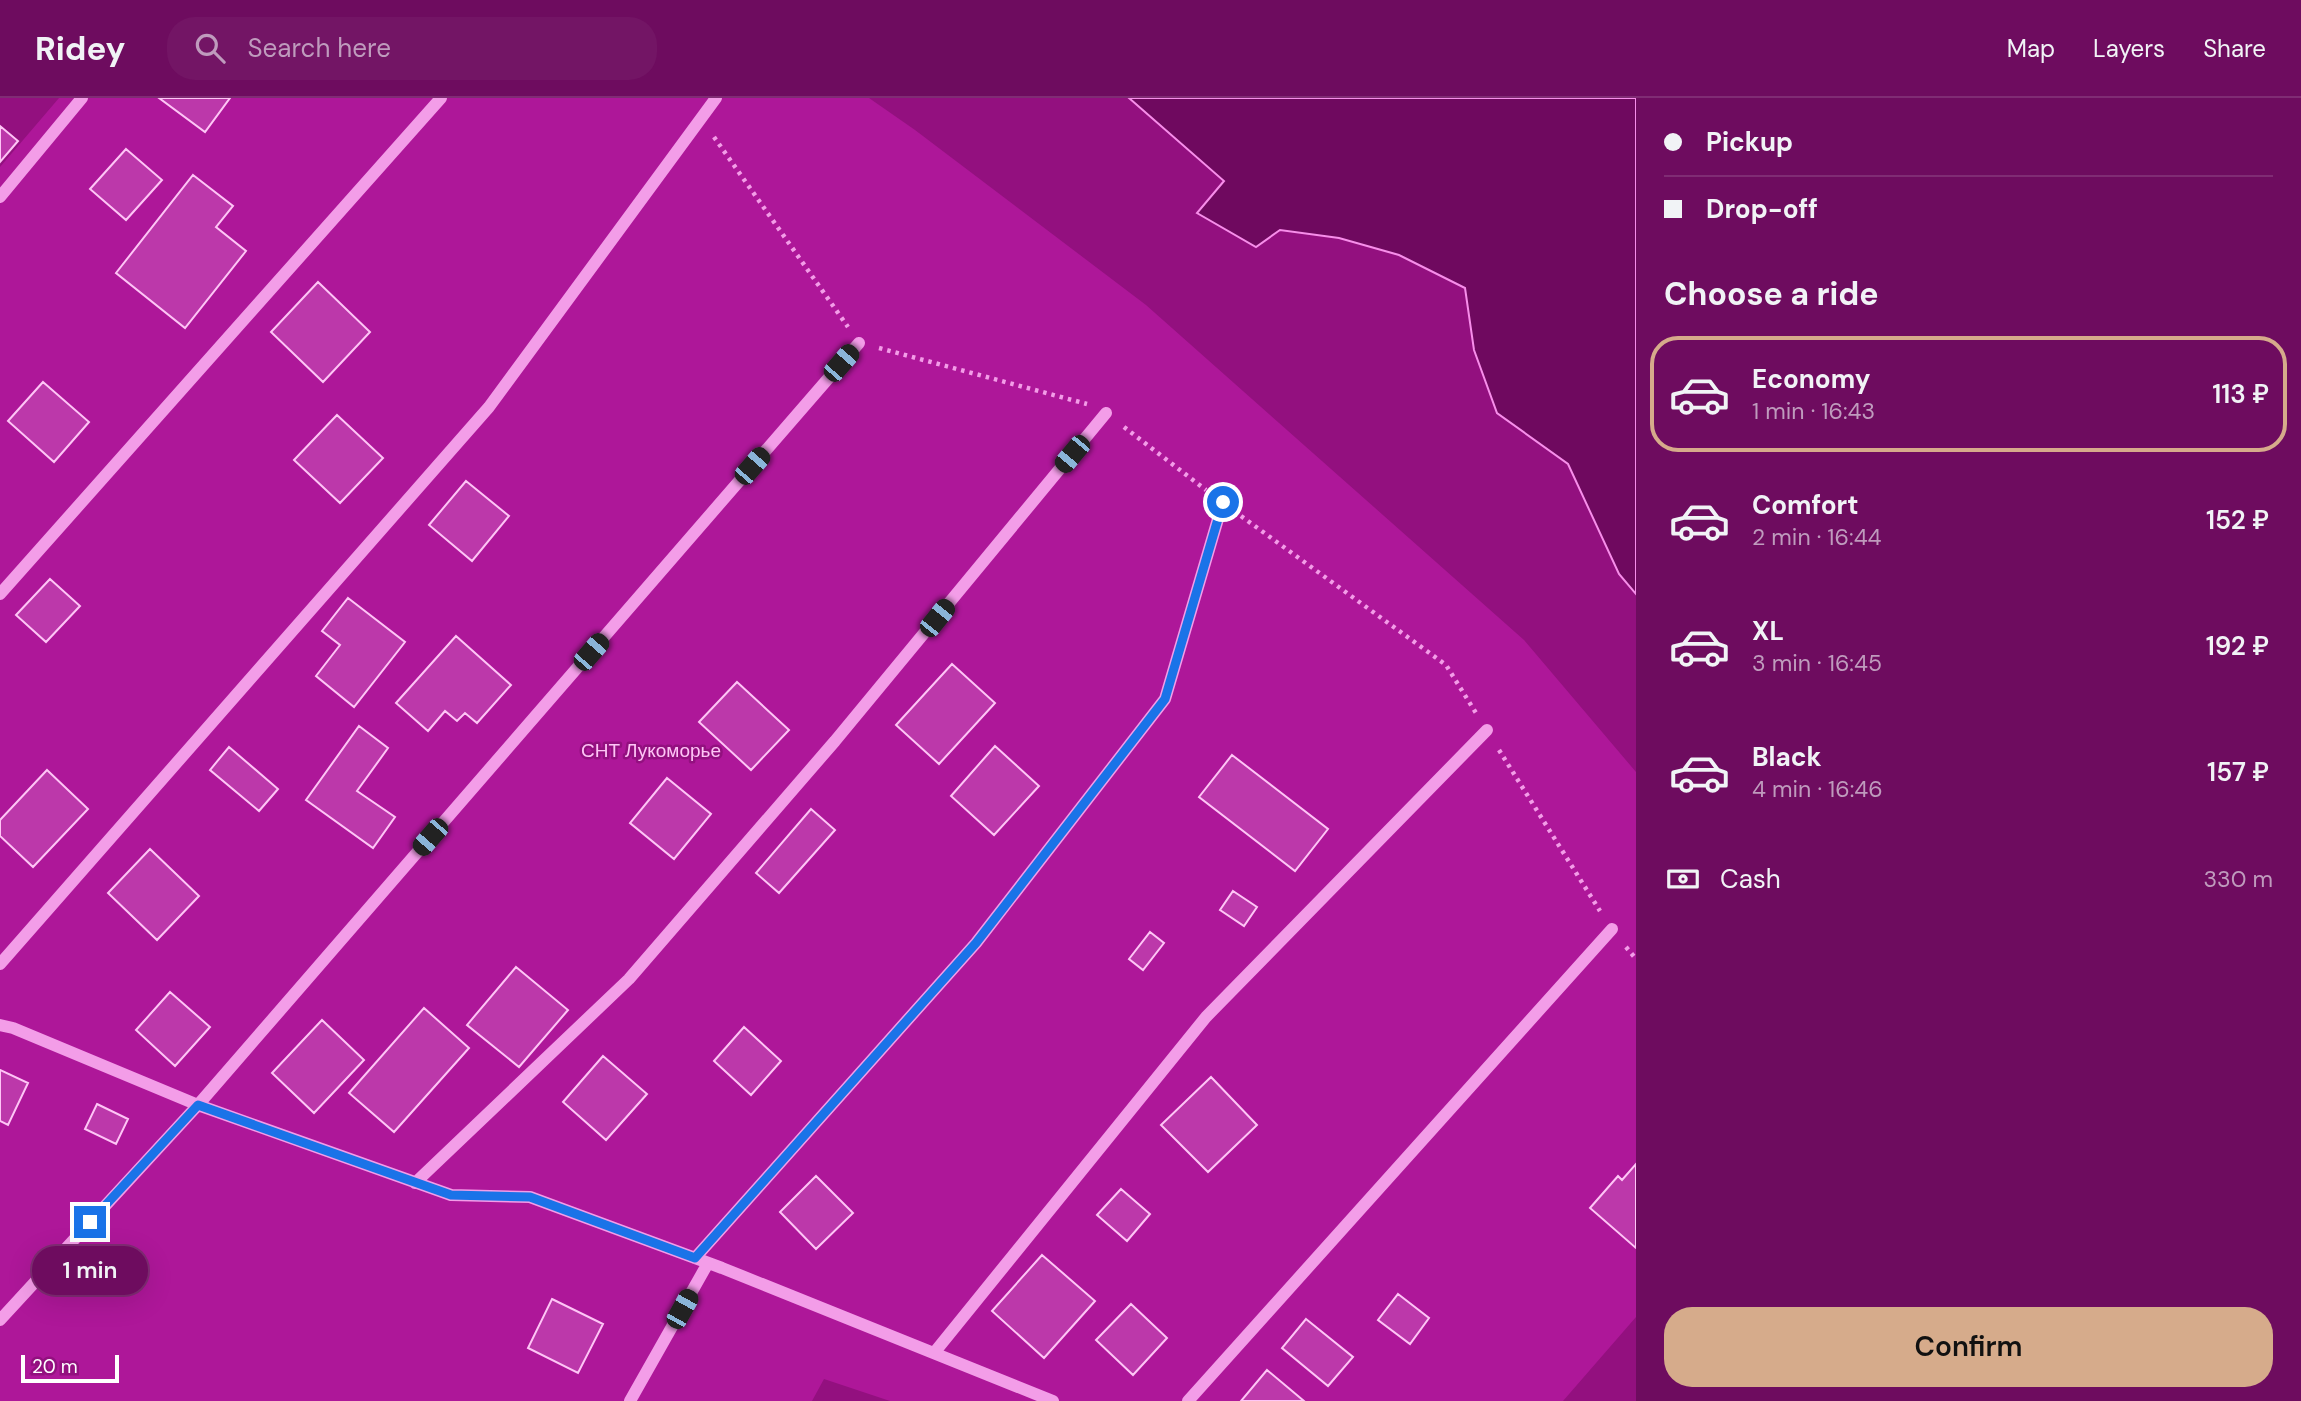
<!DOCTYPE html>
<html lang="en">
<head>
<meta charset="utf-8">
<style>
  :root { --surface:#6e0c5f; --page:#731565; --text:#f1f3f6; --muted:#bf9bbd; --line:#802c74; --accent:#d6ab8b }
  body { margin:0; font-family:"DM Sans",sans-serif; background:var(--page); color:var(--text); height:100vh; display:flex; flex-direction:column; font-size:26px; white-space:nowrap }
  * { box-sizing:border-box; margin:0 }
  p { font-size:23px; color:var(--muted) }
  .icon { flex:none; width:38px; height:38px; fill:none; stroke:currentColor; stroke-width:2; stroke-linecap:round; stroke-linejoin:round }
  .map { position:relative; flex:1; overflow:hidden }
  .details { display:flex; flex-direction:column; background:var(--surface); width:665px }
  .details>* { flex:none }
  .banner { display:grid; align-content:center; height:154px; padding:0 28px; background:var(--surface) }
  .scale { position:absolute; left:21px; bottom:18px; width:98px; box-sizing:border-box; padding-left:7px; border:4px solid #fff; border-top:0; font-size:19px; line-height:24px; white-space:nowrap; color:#fff; -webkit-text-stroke:5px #93107f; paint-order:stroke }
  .end { position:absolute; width:32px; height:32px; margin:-16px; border:9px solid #1a73e8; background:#fff; box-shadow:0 0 0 4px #fff }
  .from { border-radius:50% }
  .bubble { position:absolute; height:49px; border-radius:24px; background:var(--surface); box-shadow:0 7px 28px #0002,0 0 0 2px var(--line); font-size:23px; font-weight:600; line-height:49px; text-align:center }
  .car { position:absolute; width:21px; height:42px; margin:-21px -10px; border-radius:9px; box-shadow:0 0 5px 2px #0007; background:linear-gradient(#222 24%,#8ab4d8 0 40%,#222 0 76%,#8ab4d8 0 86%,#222 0) }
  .banner b { display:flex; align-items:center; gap:24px; height:66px; font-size:26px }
  .banner b+b { border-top:2px solid var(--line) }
  .banner i { width:18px; height:18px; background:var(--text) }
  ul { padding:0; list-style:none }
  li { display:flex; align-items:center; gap:21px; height:116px; margin:0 14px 10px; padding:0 14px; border:4px solid transparent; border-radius:28px }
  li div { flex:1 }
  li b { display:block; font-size:26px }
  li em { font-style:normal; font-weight:600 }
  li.current { border-color:var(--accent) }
  li>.icon { width:63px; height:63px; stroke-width:1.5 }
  h2 { padding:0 28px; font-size:32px; line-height:84px }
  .pay { display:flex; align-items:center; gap:18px; height:77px; padding:0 28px; font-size:26px }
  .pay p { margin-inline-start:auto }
  .cta { display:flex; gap:14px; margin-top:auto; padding:14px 28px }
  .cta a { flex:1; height:80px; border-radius:28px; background:var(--accent); color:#111; font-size:28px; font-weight:600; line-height:80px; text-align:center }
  header { display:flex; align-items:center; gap:42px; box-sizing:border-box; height:98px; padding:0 35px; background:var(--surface); border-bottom:2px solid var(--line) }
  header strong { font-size:33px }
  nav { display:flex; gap:38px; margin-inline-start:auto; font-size:24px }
  .search { width:490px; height:63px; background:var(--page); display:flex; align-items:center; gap:18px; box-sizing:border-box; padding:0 24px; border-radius:28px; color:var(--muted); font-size:26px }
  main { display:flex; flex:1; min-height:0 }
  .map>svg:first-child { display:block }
  .green { fill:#ae1799 }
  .water { fill:#6f095f; stroke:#f78eea; stroke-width:2 }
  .building { fill:#bc38aa; stroke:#fec5f6; stroke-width:2 }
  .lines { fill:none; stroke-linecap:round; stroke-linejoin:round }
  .path { stroke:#f39de8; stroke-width:4.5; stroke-dasharray:3.5 5; stroke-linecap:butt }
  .minor { stroke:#f39de8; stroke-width:12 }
  .route { stroke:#1a73e8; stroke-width:9 }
  .labels { text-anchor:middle; stroke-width:5; stroke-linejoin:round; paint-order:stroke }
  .park-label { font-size:19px; fill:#fec5f6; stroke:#93107f }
</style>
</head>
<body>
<header>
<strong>Ridey</strong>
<div class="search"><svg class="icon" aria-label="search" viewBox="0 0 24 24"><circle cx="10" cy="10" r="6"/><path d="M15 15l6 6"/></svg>Search here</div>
<nav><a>Map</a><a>Layers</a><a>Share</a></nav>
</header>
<main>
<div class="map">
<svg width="1636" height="1303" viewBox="0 0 1636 1303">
  <rect width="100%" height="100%" fill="#93107f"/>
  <!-- green -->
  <path class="green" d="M59,0H869L915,32L1146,207L1524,542L1636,674V1219L1563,1303H890L824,1281L812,1303H0V69Z"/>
  <!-- water -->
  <path class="water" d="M1129,0H1636V496L1619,476L1568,366L1497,315L1474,252L1465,190L1399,157L1339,140L1280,132L1256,149L1197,115L1224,83Z"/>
  <!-- building -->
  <path class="building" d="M159,0H230L205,34Z
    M0,28L18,43L0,64Z
    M126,51L162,82L126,122L90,91Z
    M193,77L233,108L216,129L246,153L185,230L116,175Z
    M318,184L370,234L323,284L271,234Z
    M43,284L89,324L54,364L8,323Z
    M337,317L383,360L340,405L294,362Z
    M466,383L509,418L472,463L429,427Z
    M50,481L80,508L46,544L16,517Z
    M348,500L405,544L354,609L316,578L340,547L322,533Z
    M456,538L511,587L477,625L465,615L457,623L445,613L428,633L396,605Z
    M952,566L995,605L939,666L896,627Z
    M737,584L789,632L751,672L699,624Z
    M359,628L388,650L357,693L395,719L373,750L306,702Z
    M995,648L1039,688L994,737L951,698Z
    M229,649L278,691L259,713L210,672Z
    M1232,657L1328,731L1295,773L1199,699Z
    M47,672L88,711L33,769L0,738V722Z
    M667,680L711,716L674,761L630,725Z
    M811,711L835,732L779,795L756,775Z
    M150,751L199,798L157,842L108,795Z
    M1233,793L1257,809L1244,828L1220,812Z
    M1150,834L1164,845L1143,872L1129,861Z
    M516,869L568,912L519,969L467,927Z
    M170,894L210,929L175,968L136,932Z
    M424,910L469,950L394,1034L349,995Z
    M322,922L364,962L314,1015L272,975Z
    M744,929L781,963L751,997L714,963Z
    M603,958L647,996L606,1042L563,1004Z
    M0,972L28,985L8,1027L0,1023Z
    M1211,979L1257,1027L1208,1074L1161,1027Z
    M97,1006L128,1021L116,1046L85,1031Z
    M1636,1066V1150L1590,1110L1618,1078L1622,1082Z
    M816,1078L853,1115L816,1151L780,1114Z
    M1121,1091L1150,1116L1127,1143L1097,1117Z
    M1042,1157L1095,1203L1044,1260L992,1213Z
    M1398,1196L1429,1220L1410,1246L1378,1222Z
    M552,1201L603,1226L578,1275L528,1250Z
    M1131,1206L1167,1240L1133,1277L1096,1242Z
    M1306,1221L1353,1259L1328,1288L1282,1250Z
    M1267,1272L1304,1303H1241Z"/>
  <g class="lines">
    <!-- path -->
    <path class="path" d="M714,39L848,229
      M879,250L1087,306
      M1124,329L1206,392
      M1241,418L1446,567L1476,615
      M1499,652L1600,813
      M1626,849L1636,861"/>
    <!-- minor -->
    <path class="minor" d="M0,99L82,0
      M0,496L441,0
      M0,866L489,309L716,0
      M0,927L13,930L198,1007L859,245
      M415,1085L629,881L835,643L1106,315
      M695,1160L976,845L1165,601L1223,404
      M0,1222L198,1007L451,1097L530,1099L722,1170L1053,1303
      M934,1255L1206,919L1487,632
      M630,1303L708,1165
      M1188,1303L1612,831"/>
  </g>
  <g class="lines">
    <!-- route -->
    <path class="route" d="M90,1124L198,1007L451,1097L530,1099L695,1160L976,845L1165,601L1223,404"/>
  </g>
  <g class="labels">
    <!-- park labels -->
    <g class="park-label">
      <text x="651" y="659">СНТ Лукоморье</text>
    </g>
  </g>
</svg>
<div class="scale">20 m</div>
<i class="end from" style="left:1223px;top:404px"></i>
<i class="end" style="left:90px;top:1124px"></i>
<div class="bubble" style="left:32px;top:1148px;width:116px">1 min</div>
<i class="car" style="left:841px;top:265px;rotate:41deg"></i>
<i class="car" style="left:1072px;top:356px;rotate:220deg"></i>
<i class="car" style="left:752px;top:368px;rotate:41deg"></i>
<i class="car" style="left:937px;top:520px;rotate:39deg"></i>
<i class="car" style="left:591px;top:554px;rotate:41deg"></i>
<i class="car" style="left:430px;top:739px;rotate:221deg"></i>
<i class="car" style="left:682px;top:1211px;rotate:29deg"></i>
</div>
<section class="details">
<div class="banner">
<b><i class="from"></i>Pickup</b>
<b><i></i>Drop-off</b>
</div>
<h2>Choose a ride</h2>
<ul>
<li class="current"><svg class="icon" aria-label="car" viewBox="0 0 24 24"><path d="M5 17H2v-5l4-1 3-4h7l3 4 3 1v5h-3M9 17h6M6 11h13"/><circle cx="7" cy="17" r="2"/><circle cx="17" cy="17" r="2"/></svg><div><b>Economy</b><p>1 min · 16:43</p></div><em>113 ₽</em></li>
<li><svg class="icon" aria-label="car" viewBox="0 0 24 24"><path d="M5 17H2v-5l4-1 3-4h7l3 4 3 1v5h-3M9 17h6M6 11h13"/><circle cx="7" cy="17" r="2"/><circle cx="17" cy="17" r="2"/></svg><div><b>Comfort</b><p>2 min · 16:44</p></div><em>152 ₽</em></li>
<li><svg class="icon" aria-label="car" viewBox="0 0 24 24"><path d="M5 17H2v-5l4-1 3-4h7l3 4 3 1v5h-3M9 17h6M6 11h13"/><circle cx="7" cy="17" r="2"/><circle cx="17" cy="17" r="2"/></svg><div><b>XL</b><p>3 min · 16:45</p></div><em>192 ₽</em></li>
<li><svg class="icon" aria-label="car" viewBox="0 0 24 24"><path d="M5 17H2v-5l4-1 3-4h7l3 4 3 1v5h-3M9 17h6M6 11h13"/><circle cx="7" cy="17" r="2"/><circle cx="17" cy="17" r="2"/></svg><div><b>Black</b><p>4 min · 16:46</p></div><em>157 ₽</em></li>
</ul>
<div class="pay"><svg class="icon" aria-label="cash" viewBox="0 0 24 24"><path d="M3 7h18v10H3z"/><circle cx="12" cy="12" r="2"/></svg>Cash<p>330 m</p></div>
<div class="cta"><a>Confirm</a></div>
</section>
</main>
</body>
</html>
